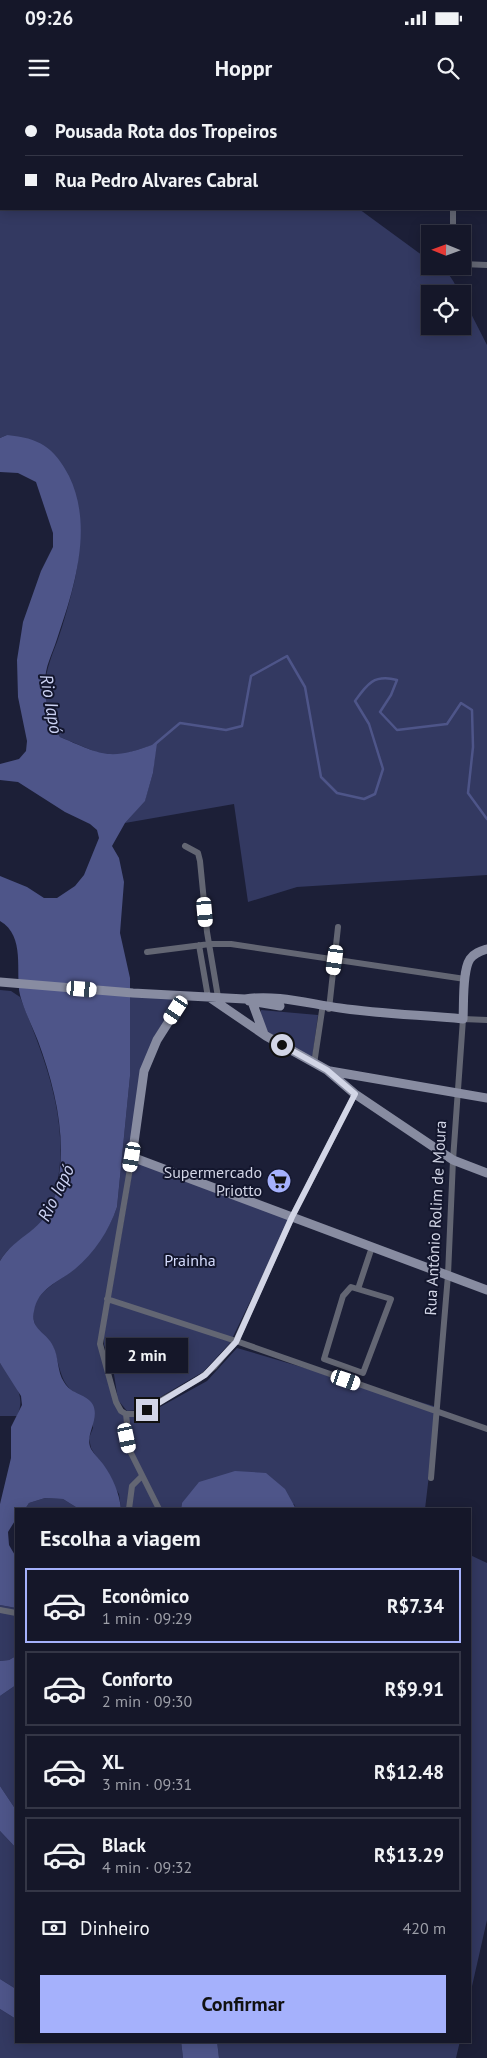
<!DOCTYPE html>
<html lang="pt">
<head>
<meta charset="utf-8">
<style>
  :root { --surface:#151729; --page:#222435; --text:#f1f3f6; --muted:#9d9fa8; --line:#343646; --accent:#a5b1fc }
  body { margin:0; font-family:"PT Sans",sans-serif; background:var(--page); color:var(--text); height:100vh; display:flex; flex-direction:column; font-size:19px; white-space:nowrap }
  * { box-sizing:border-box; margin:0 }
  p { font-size:16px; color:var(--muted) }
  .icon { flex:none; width:28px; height:28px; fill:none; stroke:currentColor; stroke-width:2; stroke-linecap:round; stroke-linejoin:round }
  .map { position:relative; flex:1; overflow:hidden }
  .side { position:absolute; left:15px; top:1408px; width:456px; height:535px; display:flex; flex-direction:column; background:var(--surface); border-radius:0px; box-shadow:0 2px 12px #0003,0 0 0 1px var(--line) }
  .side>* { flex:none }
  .banner { position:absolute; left:0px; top:0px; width:488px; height:110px; box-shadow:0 2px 12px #0003,0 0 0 1px var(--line); display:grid; align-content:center; height:110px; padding:0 25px; background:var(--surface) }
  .needle { width:32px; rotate:271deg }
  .buttons { position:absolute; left:421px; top:125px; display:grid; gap:10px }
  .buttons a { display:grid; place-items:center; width:50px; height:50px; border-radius:0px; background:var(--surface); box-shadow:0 2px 12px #0003,0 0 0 1px var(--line); font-size:25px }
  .end { position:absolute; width:22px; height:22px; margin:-11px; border:6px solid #d2d5e6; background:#111; box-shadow:0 0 0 2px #111 }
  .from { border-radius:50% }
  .bubble { position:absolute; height:35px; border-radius:0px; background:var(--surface); box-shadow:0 2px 12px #0003,0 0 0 1px var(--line); font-size:16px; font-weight:800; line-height:35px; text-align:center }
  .car { position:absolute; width:15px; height:30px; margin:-15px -8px; border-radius:6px; box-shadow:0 0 4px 1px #0007; background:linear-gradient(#fff 24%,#345 0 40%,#fff 0 76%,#345 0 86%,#fff 0) }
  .banner b { display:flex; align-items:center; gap:18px; height:48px; font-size:19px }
  .banner b+b { border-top:1px solid var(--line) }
  .banner i { width:12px; height:12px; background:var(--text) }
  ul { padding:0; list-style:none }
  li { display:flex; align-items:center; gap:15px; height:75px; margin:0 10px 8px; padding:0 15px; border:2px solid var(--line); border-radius:0px }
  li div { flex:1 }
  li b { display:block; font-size:19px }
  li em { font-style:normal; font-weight:800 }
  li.active { border-color:var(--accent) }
  li>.icon { width:45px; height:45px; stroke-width:1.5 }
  h2 { padding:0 25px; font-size:22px; line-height:60px }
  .pay { display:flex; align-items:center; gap:12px; height:55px; padding:0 25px; font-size:19px }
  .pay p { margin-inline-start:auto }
  .action { display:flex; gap:10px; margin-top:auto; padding:10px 25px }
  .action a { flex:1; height:58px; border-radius:0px; background:var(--accent); color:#111; font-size:20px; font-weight:800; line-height:58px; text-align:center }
  .status { display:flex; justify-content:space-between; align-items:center; height:35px; padding:0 25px; background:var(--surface); direction:ltr }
  .status svg { height:14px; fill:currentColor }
  header { display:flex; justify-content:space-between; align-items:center; height:65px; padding:0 25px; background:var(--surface); font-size:22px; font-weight:800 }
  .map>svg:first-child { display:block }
  .green { fill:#333961 }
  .water { fill:#4e5589 }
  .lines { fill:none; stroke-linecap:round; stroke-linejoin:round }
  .stream { stroke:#4e5589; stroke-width:2.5 }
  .street { stroke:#636673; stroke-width:6 }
  .secondary { stroke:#888ca1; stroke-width:9 }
  .route { stroke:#d2d5e6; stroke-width:6 }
  .labels { text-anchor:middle; stroke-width:4; stroke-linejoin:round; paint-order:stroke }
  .poi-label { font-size:16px; fill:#d2d5e6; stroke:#13162d; text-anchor:end }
  .street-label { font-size:16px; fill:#d2d5e6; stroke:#13162d }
  .park-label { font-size:16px; fill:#d5dcfd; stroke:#13162d }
  .water-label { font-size:18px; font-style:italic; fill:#ccd2f3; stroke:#13162d }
</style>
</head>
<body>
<div class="status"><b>09:26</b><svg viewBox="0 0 49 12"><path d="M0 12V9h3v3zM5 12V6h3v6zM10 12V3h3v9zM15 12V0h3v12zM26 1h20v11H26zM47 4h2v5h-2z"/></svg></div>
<header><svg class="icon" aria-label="menu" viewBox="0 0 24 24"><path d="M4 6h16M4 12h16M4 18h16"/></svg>Hoppr<svg class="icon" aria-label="search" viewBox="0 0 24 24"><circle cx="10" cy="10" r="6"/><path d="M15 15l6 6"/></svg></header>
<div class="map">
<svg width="487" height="1958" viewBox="0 0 487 1958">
  <rect width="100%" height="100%" fill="#1c1f37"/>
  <!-- green -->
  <path class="green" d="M0,0H256L1,1V109H359L430,161V166C447,166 453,180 460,194H430V226H462L463,198L487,245V775L297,787L248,802L234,704L125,723L145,700L153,673L156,644L118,656L103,655L60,637C40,598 41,582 57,542C64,522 70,500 75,479C80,456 80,434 79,410L7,335L0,338Z
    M0,890L11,891L20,897C44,957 70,1019 57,1085C56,1094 54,1106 49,1114C37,1133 11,1141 0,1161Z
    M129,895L179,898L154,937L99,1244L124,1315L140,1318L207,1281L237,1248L437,1307L425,1409H296L294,1404L182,1403L181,1409H121L119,1394L91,1348L89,1338L93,1328L88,1299C62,1290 62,1276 55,1252C52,1239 37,1234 34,1221C28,1192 61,1182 76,1167C94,1149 109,1131 117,1107L130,976Z
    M261,910L318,915L312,960L262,928L259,919Z
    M134,1061L290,1119L230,1243L203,1272L138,1310L127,1311L118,1300L113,1268L104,1245V1235Z
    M0,1263C13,1281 27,1295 17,1316H0Z
    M45,1398L63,1399L79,1409H25L29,1403Z
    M470,1455L487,1463V1820L470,1895Z
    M0,1505L16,1508V1556L9,1560L0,1561Z
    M16,1585V1710L0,1686V1596Z
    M0,1731L16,1748V1889L0,1879Z
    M0,1909L16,1919V1941H181L183,1958H0Z
    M217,1941H460L456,1958H219Z"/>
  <!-- water -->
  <path class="water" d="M7,335C39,338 54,347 69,376C94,427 74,489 57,539C52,555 45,566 45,583C44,603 51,620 60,637C105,656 109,661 157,643L153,673L145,701L125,723L112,746L119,758L124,782L120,833L130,878V976L117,1107C109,1131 94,1153 75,1169C59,1182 38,1188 34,1211C30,1230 47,1232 53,1246C59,1257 57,1272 64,1282C71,1295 88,1294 93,1305C100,1320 84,1335 91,1349C94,1354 99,1359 103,1364C113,1378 119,1392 121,1409H79L63,1399L45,1398L29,1403L25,1409H16V1419L8,1432L9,1445L16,1457V1508L0,1505V1404L11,1358V1327L22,1305L21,1296L0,1263V1161C16,1134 45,1132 55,1096C69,1044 56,990 38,941C32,926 24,910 20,895C15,872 26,836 0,821V776L27,787L44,798H57L75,786L84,775L99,738L97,730L90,724L65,712L18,682L0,680V664L19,659L26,651L27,641L18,597L17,560L23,522L41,471L53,447V433L36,382L18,373L0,372V338Z
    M235,1371L266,1373L285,1389L296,1409H181L182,1403L199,1382Z
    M16,1556V1585L0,1596V1561L9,1560Z
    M0,1686L16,1710V1748L0,1731Z
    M0,1879L16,1889V1919L0,1909Z
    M181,1941H217L219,1958H183Z"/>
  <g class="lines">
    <!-- stream -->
    <path class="stream" d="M154,645L180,623L226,630L242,626L251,576L287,556L305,587L321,677L337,693L364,699L375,694L383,669L369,624L355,601C367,584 374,574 397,580L391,595L380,612L397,630L447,624L461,603L472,610L473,647L468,693L487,719"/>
    <!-- street -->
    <path class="street" d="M453,0V1
      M325,1V0
      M486,36H487
      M453,134V109
      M462,164L487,165
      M185,746L198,753L200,761L207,832L218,897
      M199,845L208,897
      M147,852L210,844H231L465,879
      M329,909L338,827
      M314,964L323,904
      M132,1057L100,1244L116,1302L121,1311L126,1314H137L199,1279L214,1267L236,1241L292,1117L355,994
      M351,1187L391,1199L363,1273L324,1259L343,1196Z
      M358,1189L372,1147
      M107,1199L236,1241L487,1329
      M126,1314L130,1351L159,1409
      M431,1378L448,1175L453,1060L463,919L487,920
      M129,1409L132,1386L142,1376
      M0,1510L16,1513"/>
    <!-- secondary -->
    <path class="secondary" d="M0,882L133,893L245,899C276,894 310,904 340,908C381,914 422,915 463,919C464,904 462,871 470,859C474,853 481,851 487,849
      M185,896L157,940L144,971L132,1057L487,1190
      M209,897L266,936L327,970L355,994L453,1060L487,1073
      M251,899L264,934
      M249,901L280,906
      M330,971L487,998"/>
  </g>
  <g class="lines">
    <!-- route -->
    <path class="route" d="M147,1310L205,1275L236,1242L292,1117L355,994L327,970L282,945"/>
  </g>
  <!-- icons -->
  <defs>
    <symbol id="supermarket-disc" viewBox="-11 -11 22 22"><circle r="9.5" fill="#a5b1fc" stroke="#13162d"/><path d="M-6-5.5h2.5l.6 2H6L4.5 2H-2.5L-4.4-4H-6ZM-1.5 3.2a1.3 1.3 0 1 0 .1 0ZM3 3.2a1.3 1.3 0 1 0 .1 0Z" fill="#111"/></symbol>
  </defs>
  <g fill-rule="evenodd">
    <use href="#supermarket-disc" x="265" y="1067" width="28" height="28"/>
  </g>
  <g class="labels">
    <!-- poi labels -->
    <g class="poi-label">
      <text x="262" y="1078">Supermercado<tspan x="262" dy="18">Priotto</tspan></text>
    </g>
    <!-- street labels -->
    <g class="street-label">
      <text transform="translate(435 1118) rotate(-87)" y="6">Rua Antônio Rolim de Moura</text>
    </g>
    <!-- park labels -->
    <g class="park-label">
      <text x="190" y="1166">Prainha</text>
    </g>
    <!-- water labels -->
    <g class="water-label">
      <text transform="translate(51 604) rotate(80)" y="6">Rio Iapó</text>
      <text transform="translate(56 1093) rotate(-64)" y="6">Rio Iapó</text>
    </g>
  </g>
</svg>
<div class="buttons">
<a><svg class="needle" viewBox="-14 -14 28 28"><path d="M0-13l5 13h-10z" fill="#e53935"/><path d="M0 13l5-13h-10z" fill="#9d9fa8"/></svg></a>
<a><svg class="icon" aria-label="locate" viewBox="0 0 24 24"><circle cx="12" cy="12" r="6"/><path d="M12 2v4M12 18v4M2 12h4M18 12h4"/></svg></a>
</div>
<i class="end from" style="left:282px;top:945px"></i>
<i class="end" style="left:147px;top:1310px"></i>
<div class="bubble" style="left:106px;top:1238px;width:82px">2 min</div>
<i class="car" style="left:205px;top:812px;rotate:175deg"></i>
<i class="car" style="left:335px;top:860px;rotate:188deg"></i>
<i class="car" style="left:82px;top:889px;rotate:95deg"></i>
<i class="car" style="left:176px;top:910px;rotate:213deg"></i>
<i class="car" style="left:132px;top:1057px;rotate:190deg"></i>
<i class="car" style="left:346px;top:1280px;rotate:109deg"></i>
<i class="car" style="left:127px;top:1338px;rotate:168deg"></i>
<div class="banner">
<b><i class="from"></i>Pousada Rota dos Tropeiros</b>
<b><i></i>Rua Pedro Alvares Cabral</b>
</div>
<section class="side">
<h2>Escolha a viagem</h2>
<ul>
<li class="active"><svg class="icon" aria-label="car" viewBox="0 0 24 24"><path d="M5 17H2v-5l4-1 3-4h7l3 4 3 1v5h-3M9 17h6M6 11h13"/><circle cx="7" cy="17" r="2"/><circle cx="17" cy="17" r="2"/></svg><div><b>Econômico</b><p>1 min · 09:29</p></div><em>R$7.34</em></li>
<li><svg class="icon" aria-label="car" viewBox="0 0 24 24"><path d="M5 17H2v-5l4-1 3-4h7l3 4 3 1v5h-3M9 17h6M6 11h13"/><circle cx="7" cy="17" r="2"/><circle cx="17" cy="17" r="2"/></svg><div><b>Conforto</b><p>2 min · 09:30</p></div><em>R$9.91</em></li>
<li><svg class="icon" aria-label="car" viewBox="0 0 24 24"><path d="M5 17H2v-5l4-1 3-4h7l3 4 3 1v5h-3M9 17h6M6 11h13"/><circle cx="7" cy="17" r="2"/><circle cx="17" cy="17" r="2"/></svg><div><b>XL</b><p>3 min · 09:31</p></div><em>R$12.48</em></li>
<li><svg class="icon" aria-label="car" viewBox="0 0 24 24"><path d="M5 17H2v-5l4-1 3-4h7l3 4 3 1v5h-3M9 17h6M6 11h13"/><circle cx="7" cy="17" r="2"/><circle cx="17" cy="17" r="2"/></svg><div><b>Black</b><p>4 min · 09:32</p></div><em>R$13.29</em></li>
</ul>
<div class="pay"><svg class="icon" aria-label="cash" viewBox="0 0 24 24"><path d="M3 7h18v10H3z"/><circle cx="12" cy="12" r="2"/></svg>Dinheiro<p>420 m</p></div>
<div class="action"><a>Confirmar</a></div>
</section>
</div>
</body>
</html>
